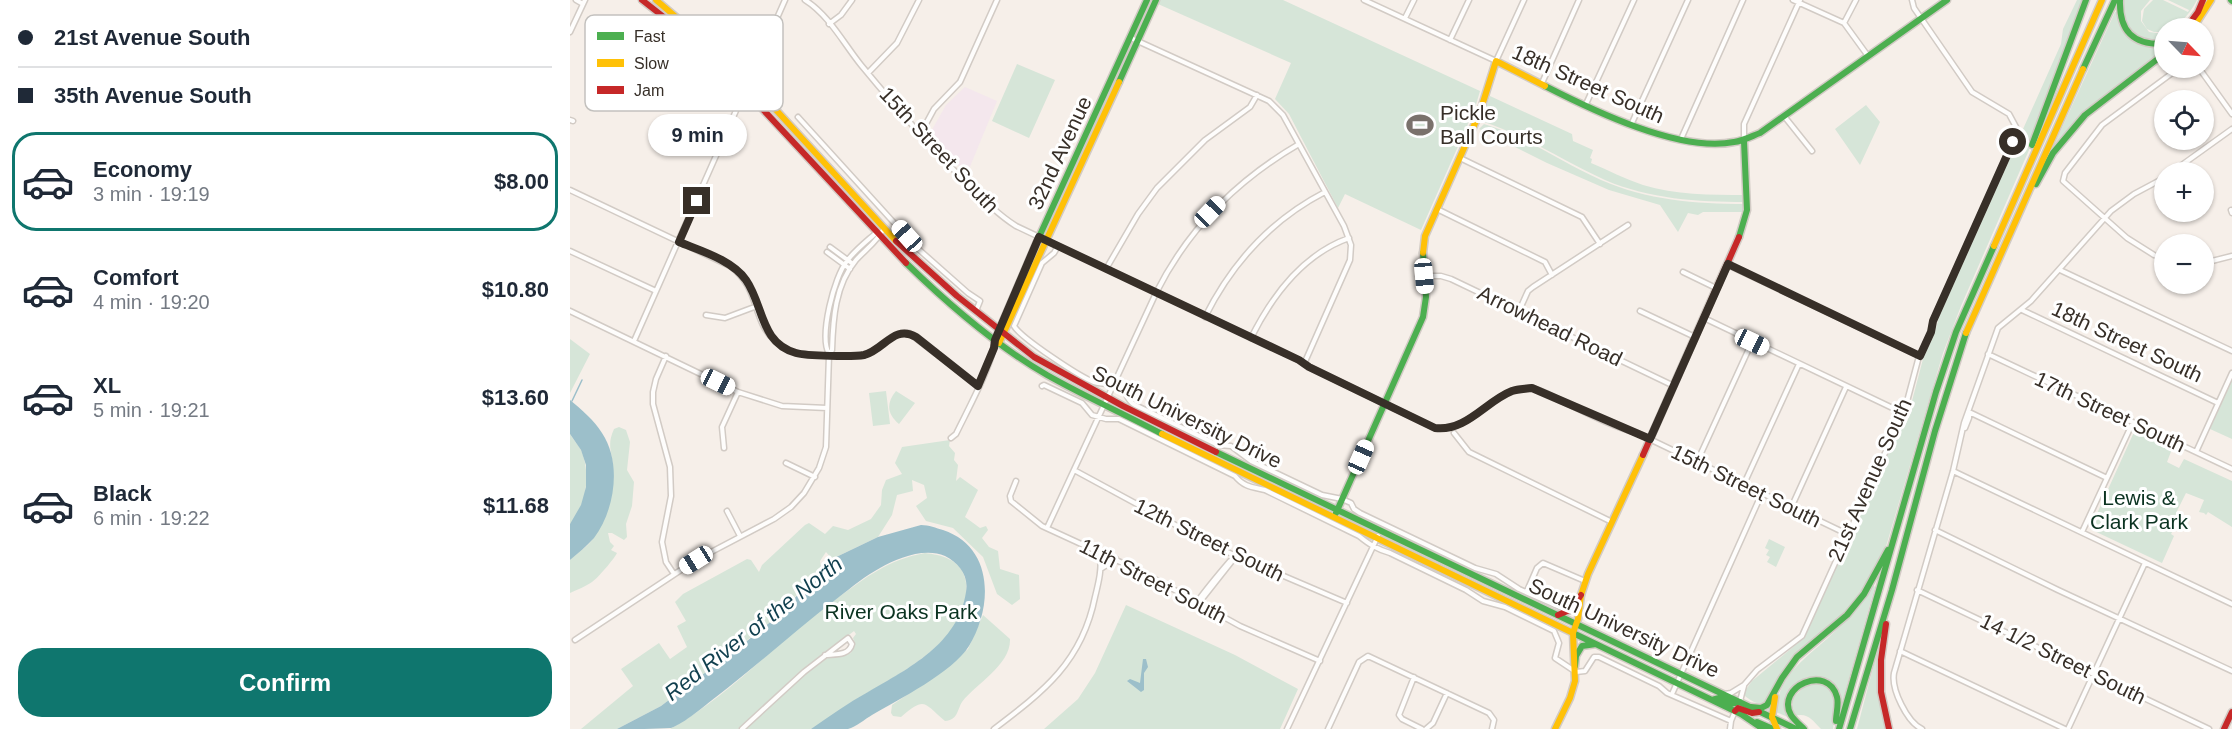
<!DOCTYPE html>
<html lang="en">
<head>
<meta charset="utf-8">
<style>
  :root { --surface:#fff; --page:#f6f6f7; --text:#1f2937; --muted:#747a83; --line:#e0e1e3; --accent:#0f766e }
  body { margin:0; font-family:Arial,sans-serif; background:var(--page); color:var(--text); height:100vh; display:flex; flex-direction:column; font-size:22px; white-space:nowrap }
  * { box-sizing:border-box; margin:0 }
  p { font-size:20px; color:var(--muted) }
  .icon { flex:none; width:33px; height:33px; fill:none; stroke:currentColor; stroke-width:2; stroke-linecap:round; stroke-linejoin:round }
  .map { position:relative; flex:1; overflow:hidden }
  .sheet { display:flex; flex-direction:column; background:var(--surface); width:570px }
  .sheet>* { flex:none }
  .guide { display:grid; align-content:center; height:132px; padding:0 18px; background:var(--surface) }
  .needle { width:39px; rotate:115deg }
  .fabs { position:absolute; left:1584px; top:18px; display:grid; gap:12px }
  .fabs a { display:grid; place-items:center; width:60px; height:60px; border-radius:50%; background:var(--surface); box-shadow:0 2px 4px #0004; font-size:30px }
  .end { position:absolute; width:27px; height:27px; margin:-14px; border:8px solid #372f28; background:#fff; box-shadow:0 0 0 3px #fff }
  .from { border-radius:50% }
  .bubble { position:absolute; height:42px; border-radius:21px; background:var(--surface); box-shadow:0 2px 4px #0004; font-size:20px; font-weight:600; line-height:42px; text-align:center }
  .car { position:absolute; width:18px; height:36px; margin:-18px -9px; border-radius:8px; box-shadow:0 0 4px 2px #0007; background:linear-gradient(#fff 24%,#345 0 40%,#fff 0 76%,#345 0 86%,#fff 0) }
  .guide b { display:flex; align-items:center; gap:21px; height:57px; font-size:22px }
  .guide b+b { border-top:2px solid var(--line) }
  .guide i { width:15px; height:15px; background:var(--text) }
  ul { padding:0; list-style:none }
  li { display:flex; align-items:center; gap:18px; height:99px; margin:0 12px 9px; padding:0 6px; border:3px solid transparent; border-radius:24px }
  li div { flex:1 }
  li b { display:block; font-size:22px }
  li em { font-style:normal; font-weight:600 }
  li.current { border-color:var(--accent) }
  li>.icon { width:54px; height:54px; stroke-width:1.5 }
  .primary-button { display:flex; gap:12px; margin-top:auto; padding:12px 18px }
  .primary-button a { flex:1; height:69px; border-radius:24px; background:var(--accent); color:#fff; font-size:24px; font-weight:600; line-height:69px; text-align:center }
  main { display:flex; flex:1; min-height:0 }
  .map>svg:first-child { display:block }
  .industrial { fill:#f4e7ed }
  .green { fill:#d6e5d8 }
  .water { fill:#9cbfca }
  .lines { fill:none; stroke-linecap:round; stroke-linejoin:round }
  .stream { stroke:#9cbfca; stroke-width:1.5 }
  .street-casing { stroke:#d2cbc5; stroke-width:7 }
  .fast-casing { stroke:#d2cbc5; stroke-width:9 }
  .slow-casing { stroke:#d2cbc5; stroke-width:9 }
  .jam-casing { stroke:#d2cbc5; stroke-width:9 }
  .street { stroke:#fefdfc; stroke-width:4 }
  .fast { stroke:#4caf50; stroke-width:6 }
  .slow { stroke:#ffc107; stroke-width:6 }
  .jam { stroke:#c62828; stroke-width:6 }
  .route { stroke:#372f28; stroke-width:8 }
  .labels { text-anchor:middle; stroke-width:6; stroke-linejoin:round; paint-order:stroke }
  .street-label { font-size:21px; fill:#372f28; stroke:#fff }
  .poi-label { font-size:21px; fill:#372f28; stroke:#fff; text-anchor:start }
  .park-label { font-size:21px; fill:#0b3321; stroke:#fff }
  .water-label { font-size:22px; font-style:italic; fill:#103f4e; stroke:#fff }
  .key { fill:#fff; stroke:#c3c1be; stroke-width:1.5 }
  .key-label { font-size:16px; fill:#372f28 }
</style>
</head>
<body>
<main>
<section class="sheet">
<div class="guide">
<b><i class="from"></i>21st Avenue South</b>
<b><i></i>35th Avenue South</b>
</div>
<ul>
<li class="current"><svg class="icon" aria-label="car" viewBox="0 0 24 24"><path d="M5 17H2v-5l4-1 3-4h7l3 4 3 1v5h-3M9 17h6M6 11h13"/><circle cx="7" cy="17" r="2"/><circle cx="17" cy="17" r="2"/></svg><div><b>Economy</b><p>3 min · 19:19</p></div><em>$8.00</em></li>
<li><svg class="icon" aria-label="car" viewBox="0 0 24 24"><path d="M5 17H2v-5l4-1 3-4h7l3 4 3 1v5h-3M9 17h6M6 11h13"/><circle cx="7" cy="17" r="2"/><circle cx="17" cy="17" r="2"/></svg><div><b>Comfort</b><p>4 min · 19:20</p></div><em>$10.80</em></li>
<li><svg class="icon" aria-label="car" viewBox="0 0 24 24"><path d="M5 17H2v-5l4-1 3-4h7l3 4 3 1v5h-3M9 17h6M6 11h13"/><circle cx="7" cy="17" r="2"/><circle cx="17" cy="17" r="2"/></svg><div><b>XL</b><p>5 min · 19:21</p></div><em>$13.60</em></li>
<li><svg class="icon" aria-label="car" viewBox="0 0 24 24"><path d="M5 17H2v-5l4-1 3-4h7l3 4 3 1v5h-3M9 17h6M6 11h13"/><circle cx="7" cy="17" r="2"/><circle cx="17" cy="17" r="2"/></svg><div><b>Black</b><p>6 min · 19:22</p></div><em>$11.68</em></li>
</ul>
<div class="primary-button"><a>Confirm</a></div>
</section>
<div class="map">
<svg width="1662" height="729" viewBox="0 0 1662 729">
  <rect width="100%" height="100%" fill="#f6efe9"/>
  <!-- industrial -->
  <path class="industrial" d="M395,87L427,101L397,174L359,135L376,105Z"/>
  <!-- green -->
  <path class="green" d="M590,0H713L910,91L905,108L851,230L775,194L768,208L719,114L705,99L721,63L588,4Z
    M1507,0H1514L1459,150L1391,306L1373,353L1315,550L1291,593L1279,608L1253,632L1229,650L1219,661L1197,702C1187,706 1182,701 1175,696V691L1182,681L1234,638L1338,410L1333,430L1342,410V401L1353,359L1364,335L1369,317L1491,44L1493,29Z
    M1552,0H1580L1571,11V21L1579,32L1594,34V42C1561,43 1554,31 1552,0Z
    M1583,0H1593L1618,12L1619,10L1598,0H1627C1620,13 1610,28 1594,28V32H1584L1577,29L1572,21L1574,9Z
    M1545,12H1547L1561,38L1594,46V52L1528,101L1486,147L1484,145Z
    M447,64L485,80L459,138L422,121Z
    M920,96L1002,134L1003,141L1023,150L1020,158L1022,159L1021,163C1038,170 1055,179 1073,185C1105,195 1141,195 1175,195V202C1127,202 1080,199 1035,180C993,161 955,135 911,121Z
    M1296,105L1310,122L1290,165L1265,129Z
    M914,124C955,136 991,162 1031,180C1077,200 1125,204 1175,204V212H1133L1128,215L1118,213L1108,232L1090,205L1039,190L977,163L909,129Z
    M0,339L20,354L0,393Z
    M1662,379V439L1640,429Z
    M316,391L320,424L303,426L299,393Z
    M326,391L345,403L329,424C317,414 316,403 326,391Z
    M49,427L56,430L60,442L57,470L64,482L62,506L56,524L57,537L54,540L42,533H38L40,542L44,546L41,550L47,553C45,558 27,579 22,582C16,586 7,590 0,593V560C7,553 19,546 24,537C29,528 43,480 43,470C43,453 36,446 44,429Z
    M1565,430L1602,449L1597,462L1609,468L1614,459L1662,481V527L1638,512L1636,515L1634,513L1629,512L1634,500L1616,493L1606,513L1607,514L1602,526L1604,528L1601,534L1604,536L1592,563L1520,529Z
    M0,434C3,439 8,445 11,450C21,472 17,507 0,524Z
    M380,440L379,446L385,453L384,460L388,465L386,481L390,477L408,490L395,517L410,528L416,526L418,530L412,538L419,547L428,551L430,569L449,575L450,599L442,605L427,594L413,557L383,528L356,521L346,506L357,498L354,485L342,480L343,491L327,495L322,515L308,537L262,559L256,552L250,561L251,568L209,615L129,678L91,706L47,729H11L63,686L51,669L89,643L100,659L117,647L107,626L116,621L105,602L113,594L177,559L181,560L189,572L192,565L235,525L239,523L255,534L263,526L278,530L301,519L311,505L312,490L316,480L332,474L325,463L332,447Z
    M1199,539L1215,547L1206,567L1197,562L1200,557L1196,555L1199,550L1195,548Z
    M355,553C371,555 390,559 395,578C410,637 321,678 282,702C271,708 250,727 240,729C222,729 193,729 175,729L231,677L254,659L281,653L285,643L283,638L286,634L284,631L224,677L168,729H100C161,695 209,639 266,599C297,577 317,560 355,553Z
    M1303,585L1305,587L1272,703C1269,675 1237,668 1221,689L1220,718L1206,712C1208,674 1237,658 1261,635C1278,620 1291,604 1303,585Z
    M556,605L665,655L728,689L710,729H474L508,699L525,673Z
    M413,615L440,639C441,665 406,684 392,702C387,710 388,720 375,721C353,703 356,696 331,717L323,716L321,713L322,705L369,673L398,649Z
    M1308,649H1310L1316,729H1287Z
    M1238,683L1255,684L1263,692L1265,714L1263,729H1251C1242,720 1238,712 1224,716L1222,699Z"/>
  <!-- water -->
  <path class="water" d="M0,400C12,410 24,420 32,433C52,463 45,510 24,538C17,546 8,553 0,560V524L11,505L16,487V465L11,450L0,434Z
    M351,525C359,525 366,528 373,530C424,547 423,607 399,646C383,672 328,700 302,715C295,719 286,727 278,729C267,729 253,729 241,729C260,716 278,703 298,692C339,668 388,644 396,592C399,576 389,563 375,556C355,547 327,558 310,568C295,576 282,587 269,597C227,629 188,665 146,697C134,706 115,723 101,728C88,729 61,729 47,729L91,706L172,645L209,615L260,560L308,537Z
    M573,659H576L578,667L574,673V690L571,692L557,681L560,679L570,683Z"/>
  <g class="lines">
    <!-- stream -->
    <path class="stream" d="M2,401L12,380"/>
    <defs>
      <path id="street" d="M6,0L13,4
        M235,0C259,15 274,44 291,65C324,105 358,145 395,181C411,197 427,214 446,226L729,360L739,367L865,428C902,434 923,386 960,388C971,389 981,396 990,400C1015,412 1040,426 1067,433L1277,534
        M794,0L926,61L954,0
        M1223,0L1274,23L1298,56
        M835,18L844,0
        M1274,23L1286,0
        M259,24L271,15L282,0
        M0,32L15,0
        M561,38L699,101L713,115L774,226L781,245L780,260L734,364
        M880,40L899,0
        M1629,68L1662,114
        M298,73L327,43L349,0
        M972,83L1009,0
        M1016,104L1064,0
        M1214,116L1242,151
        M228,117L346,247L398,293L410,301L406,311
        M0,120L3,121
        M1061,125L1118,0
        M351,133L364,109L390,82L427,0
        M1111,139L1173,0
        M1174,140V124L1230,0
        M890,158L1012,217L1030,244
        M1602,172L1662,129
        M1591,181L1594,186
        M0,190L160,266C190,288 182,320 204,340C210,345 217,350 224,352C235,356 283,357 294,355C310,351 320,330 339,333L408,386
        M867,209L975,262L982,275
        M1661,210L1662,213
        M488,246L484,253L472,263L444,326C451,338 510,377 524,382C532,385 542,382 551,388C557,392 556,400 565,405L648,445L661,446L681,461L752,495L772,499L781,503L784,509L790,513L905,568L926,574L949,589L999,611
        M260,247L283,264
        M0,251L86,291
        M257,252L280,269
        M1594,259L1584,255L1557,238L1493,181L1495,173L1532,125L1609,68
        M1634,263L1662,256
        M1158,265L1350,356
        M536,269L568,214L587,188L635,140L680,107L687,95
        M1490,270L1662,351
        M1113,272L1146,288
        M853,276H871L881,279L1104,386
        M1452,310L1648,403
        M0,311L168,392L212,406L257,408
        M949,311L958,291L963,287L1058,225
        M1070,311L1125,337
        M136,315L155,318L187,306
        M635,317C662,263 701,220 755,192
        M1134,318L1333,413
        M681,338C702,296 734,254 779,238
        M64,341L215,0
        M259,354C249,336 264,277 277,261C285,250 297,241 307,232
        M1418,354L1662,469
        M96,356L86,379L83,392V404L100,467L101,496L92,542L96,562L104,574
        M472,386L474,385L512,403L522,415L536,419H549L665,476C674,487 682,487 695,490L789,536C800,545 807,549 820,553L896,590L913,601L935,607L984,631L989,643L985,658L1006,672L1015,671L1024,657H1029L1089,686L1097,693L1161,721
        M1399,412L1537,478
        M1395,428L1399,418V413
        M884,433L899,452L1042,522
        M381,438L386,434C397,411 423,364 425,340
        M154,448L152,427L168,392
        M1626,452L1662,373
        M1127,462L1182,342
        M216,463L245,477
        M504,470L648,548L777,603
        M1383,471L1662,604
        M446,481L440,496L441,501L472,526L572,572L670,626L750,661
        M1174,484L1229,364
        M1221,508L1276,387
        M157,511L170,536
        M477,528L586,293C618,229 667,180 729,144
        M1365,530L1488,590L1662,671
        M1512,532L1563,422
        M532,568L546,559
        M1347,590L1639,729
        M957,591L967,568L973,563L1015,581
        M630,598L632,599L662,561
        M627,602C637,588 648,575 660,561H662
        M5,640L126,560L204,519L221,507L234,493L249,468L256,447L259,355L262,350C263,319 265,285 286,260C296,249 308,241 314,228
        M1330,651L1495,729
        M844,677L829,715L832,719L852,729
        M1102,694L1192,493
        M1155,694L1161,693L1174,685L1187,670L1232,636L1335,409L1348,360L1361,332L1363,321L1445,138L1446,127L1439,114L1402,92L1344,8L1342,0
        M1170,701L1174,686
        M172,729L234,672L278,638L282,644C279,656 265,654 255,655
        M424,729C474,691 512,662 525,597C529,581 532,569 530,552
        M717,729L808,536
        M758,729L789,662L798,656L919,713L924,720L922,729
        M856,729L863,723L877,693
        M1160,729L1161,721L1165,711
        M1352,729C1337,722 1321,689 1324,673L1383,471L1394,423L1428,328L1461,301L1541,211L1564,194L1594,178
        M1498,729L1575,563"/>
      <path id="fast" d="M1550,0C1549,31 1563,45 1594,44
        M1661,0L1662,1
        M1513,69L1545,0
        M549,82L586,0
        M975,86C1022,110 1110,153 1164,142C1173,141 1182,136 1190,133L1377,0
        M1462,145L1516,0
        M1466,184L1483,153L1515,115L1594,54
        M1169,237L1177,210L1174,141
        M336,263C378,304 425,345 477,375C514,396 554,414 592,434
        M425,340L469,237L577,0
        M646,452L1226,729
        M766,513L853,317L856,297L853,253
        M1003,633L1173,715
        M1005,666L1006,656L1012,646L1026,644
        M1142,700L1149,698L1160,704L1170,702
        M1181,707L1191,708L1197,705L1212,678L1227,657L1277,615L1294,594L1318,550
        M1171,714L1193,729
        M1187,722L1203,729
        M1234,729C1230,725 1224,720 1221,715C1205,687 1258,663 1267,697C1269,704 1266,714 1266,721
        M1269,729L1366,392L1386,332L1424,246
        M1280,729L1322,590L1365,431L1396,333"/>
      <path id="slow" d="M86,0L174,75L326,241
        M1623,28L1641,0
        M1424,246L1532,0
        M853,253L855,236L910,112L926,61L975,86
        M1396,333L1513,69
        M429,343L549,82
        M592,434L1003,633
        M1205,697L1202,717L1207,729
        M985,729L1000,698L1005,681L1003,633L1008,619L1011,595L1018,574L1073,455"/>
      <path id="jam" d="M72,0L118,36L158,72L336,263
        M1616,28L1628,12L1633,0
        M326,241L387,296L464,357L553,406L646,452
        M1073,455L1169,237
        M988,615L1002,609L1011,595
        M1316,624L1311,660V692L1319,729
        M1165,711L1168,708L1182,713L1189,712
        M1654,729L1662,712"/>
    </defs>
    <!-- street casing -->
    <use href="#street" class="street-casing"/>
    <!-- fast casing -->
    <use href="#fast" class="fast-casing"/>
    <!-- slow casing -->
    <use href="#slow" class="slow-casing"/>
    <!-- jam casing -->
    <use href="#jam" class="jam-casing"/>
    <!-- street -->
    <use href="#street" class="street"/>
    <!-- fast -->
    <use href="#fast" class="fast"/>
    <!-- slow -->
    <use href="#slow" class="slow"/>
    <!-- jam -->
    <use href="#jam" class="jam"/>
  </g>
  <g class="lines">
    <!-- route -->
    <path class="route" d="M127,201L109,242C131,251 162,260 176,280C194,306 190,343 226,353C236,356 284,357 294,355C314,350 324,324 346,337L408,386L424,348L425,340L469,237L729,360L739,367L865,428C896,432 916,401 942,391C948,389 955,389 962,388L1080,439L1158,264L1350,356L1361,332L1363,321L1443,142"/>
  </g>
  <!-- icons -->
  <defs>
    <symbol id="stadium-bare" viewBox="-9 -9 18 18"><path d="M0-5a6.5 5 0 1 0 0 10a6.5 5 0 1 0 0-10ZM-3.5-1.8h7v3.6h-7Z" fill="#7a726c" stroke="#fff" stroke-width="2.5" paint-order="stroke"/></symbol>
  </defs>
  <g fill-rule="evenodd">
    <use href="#stadium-bare" x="831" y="106" width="38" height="38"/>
  </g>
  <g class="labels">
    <!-- street labels -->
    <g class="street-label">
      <text transform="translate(1018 84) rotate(24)" y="7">18th Street South</text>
      <text transform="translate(369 150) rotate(47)" y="7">15th Street South</text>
      <text transform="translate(490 153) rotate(-65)" y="7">32nd Avenue</text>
      <text transform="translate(980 326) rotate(26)" y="7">Arrowhead Road</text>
      <text transform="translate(1557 342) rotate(25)" y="7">18th Street South</text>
      <text transform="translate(1540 412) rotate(25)" y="7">17th Street South</text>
      <text transform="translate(617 417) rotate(26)" y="7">South University Drive</text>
      <text transform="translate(1300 480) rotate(-66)" y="7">21st Avenue South</text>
      <text transform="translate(1176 486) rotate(26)" y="7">15th Street South</text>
      <text transform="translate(639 540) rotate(26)" y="7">12th Street South</text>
      <text transform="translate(583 581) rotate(27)" y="7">11th Street South</text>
      <text transform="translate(1054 628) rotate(25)" y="7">South University Drive</text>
      <text transform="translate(1493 659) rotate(26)" y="7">14 1/2 Street South</text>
    </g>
    <!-- poi labels -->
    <g class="poi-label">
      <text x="870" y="120">Pickle<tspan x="870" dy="24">Ball Courts</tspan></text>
    </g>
    <!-- park labels -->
    <g class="park-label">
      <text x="1569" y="505">Lewis &amp;<tspan x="1569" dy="24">Clark Park</tspan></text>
      <text x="331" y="619">River Oaks Park</text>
    </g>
    <!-- water labels -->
    <g class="water-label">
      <text transform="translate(183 628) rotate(-38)" y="8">Red River of the North</text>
    </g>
  </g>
  <!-- legend -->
  <rect x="15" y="15" width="198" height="96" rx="9" class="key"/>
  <rect x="27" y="32" width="27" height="8" fill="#4caf50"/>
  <rect x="27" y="59" width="27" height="8" fill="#ffc107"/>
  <rect x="27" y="86" width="27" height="8" fill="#c62828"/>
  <g class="key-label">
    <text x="64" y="42">Fast</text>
    <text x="64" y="69">Slow</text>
    <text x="64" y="96">Jam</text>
  </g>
</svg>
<div class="fabs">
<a><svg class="needle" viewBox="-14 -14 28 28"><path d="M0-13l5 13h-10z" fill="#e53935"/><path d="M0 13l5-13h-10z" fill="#747a83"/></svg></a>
<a><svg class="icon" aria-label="locate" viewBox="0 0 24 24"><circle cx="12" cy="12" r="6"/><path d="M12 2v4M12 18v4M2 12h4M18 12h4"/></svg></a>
<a>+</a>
<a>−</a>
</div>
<i class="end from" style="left:1443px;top:142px"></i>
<i class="end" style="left:127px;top:201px"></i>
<div class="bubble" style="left:78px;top:114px;width:99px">9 min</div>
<i class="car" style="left:640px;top:212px;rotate:44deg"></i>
<i class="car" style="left:337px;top:236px;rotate:318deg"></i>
<i class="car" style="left:854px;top:276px;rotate:175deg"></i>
<i class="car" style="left:1182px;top:342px;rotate:115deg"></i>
<i class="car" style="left:148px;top:382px;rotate:116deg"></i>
<i class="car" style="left:791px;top:457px;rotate:24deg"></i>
<i class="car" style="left:126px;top:560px;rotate:238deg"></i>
</div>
</main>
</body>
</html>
